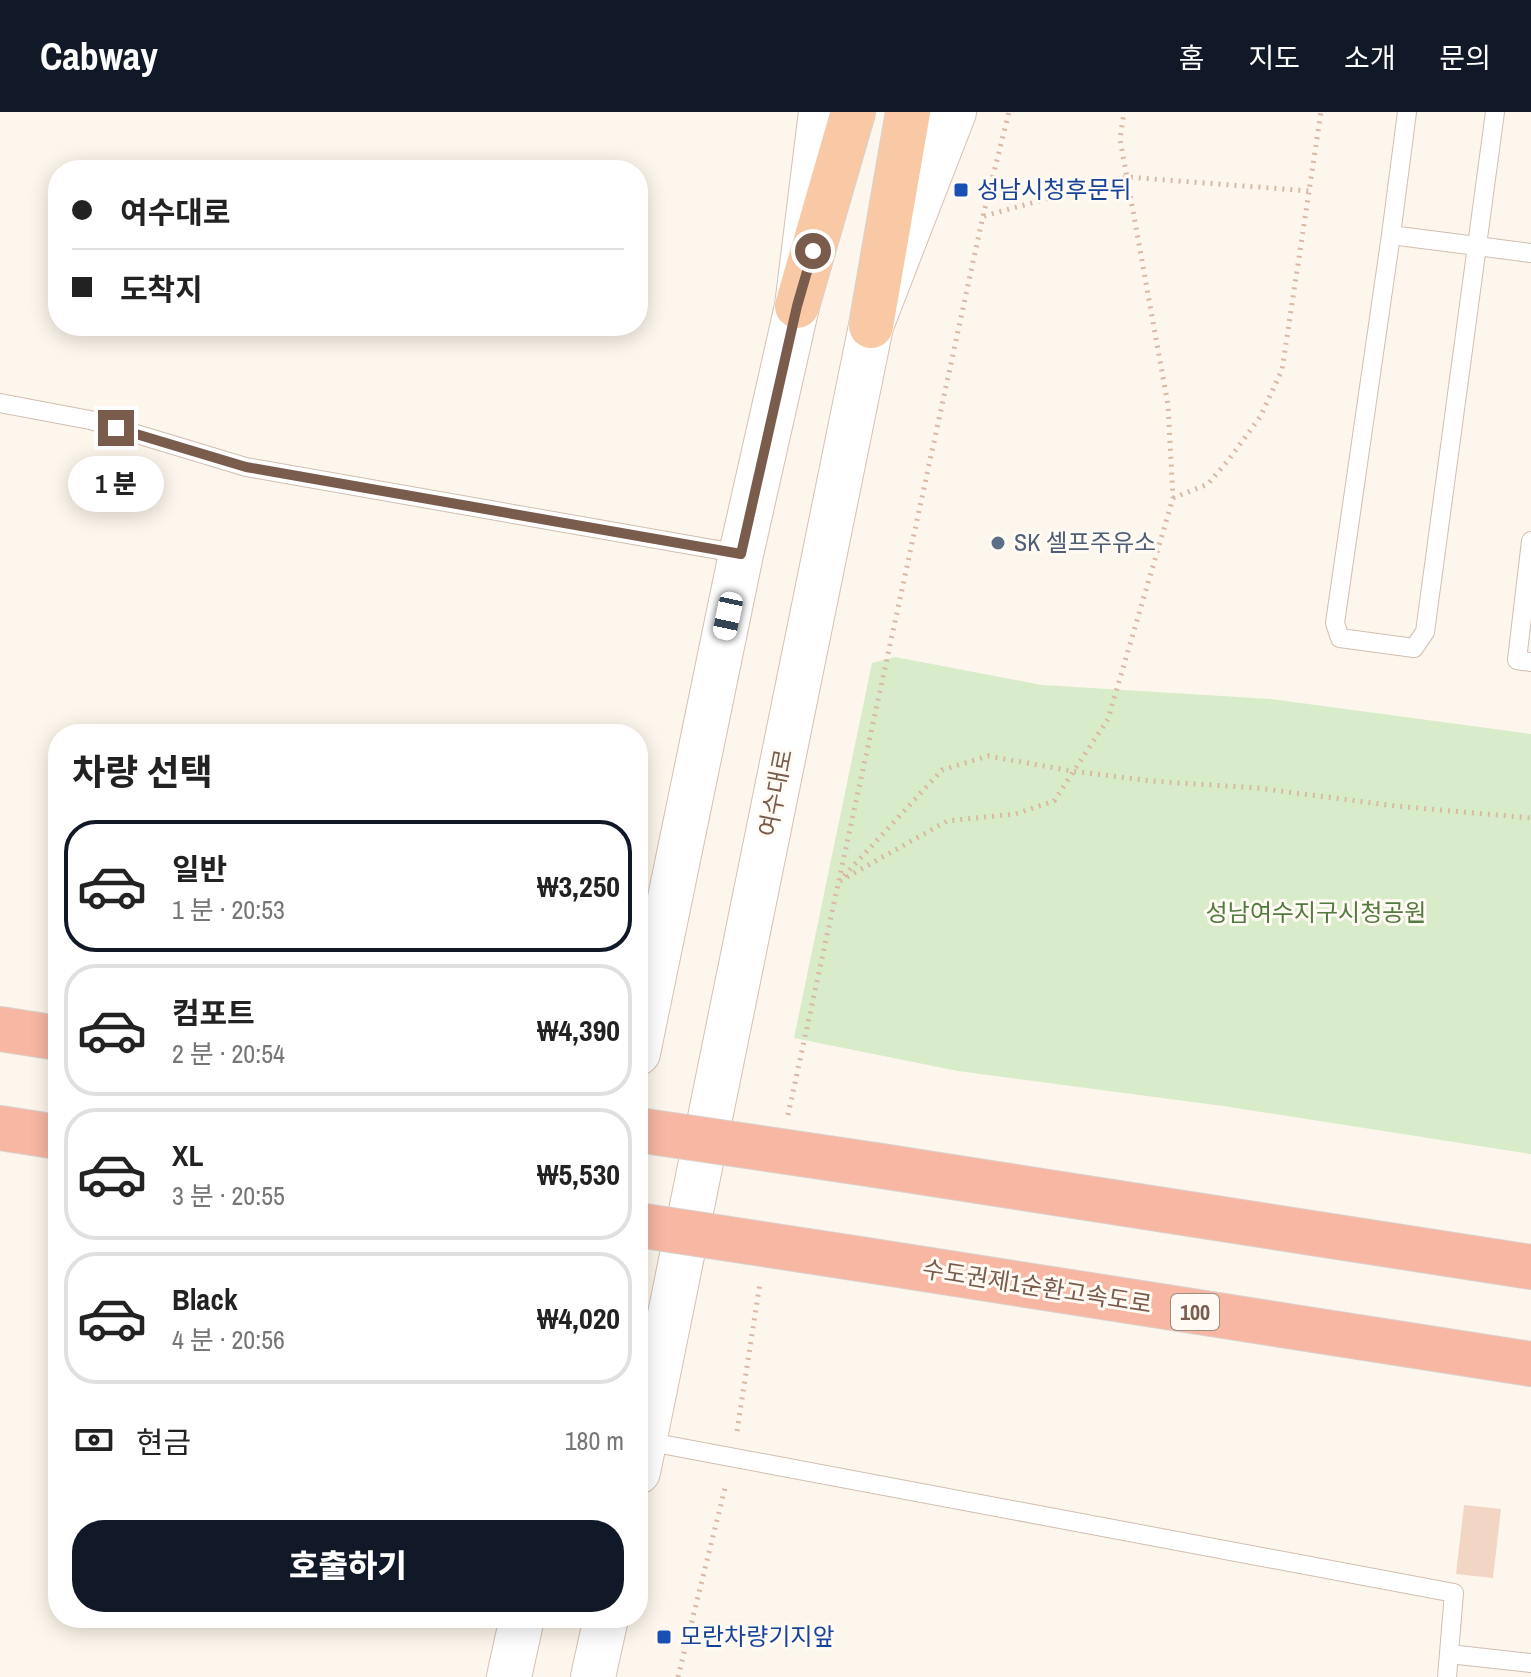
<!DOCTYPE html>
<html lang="ko">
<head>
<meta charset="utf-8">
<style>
  :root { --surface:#fff; --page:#f2f2f2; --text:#222; --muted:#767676; --line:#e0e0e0; --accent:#111827 }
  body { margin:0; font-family:"Archivo Narrow","Noto Sans KR",sans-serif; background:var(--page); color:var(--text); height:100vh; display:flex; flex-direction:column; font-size:30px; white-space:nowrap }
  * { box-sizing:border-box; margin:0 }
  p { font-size:26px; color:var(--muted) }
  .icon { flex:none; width:44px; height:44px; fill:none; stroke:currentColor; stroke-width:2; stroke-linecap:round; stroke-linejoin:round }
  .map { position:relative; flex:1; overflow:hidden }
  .sheet { position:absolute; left:48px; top:612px; width:600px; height:904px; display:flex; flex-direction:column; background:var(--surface); border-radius:32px; box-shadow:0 4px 20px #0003 }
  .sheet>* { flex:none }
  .banner { position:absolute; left:48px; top:48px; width:600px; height:176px; border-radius:32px; box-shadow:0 4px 20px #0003; display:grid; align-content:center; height:176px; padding:0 24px; background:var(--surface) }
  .end { position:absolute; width:36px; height:36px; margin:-18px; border:10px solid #7a5c4d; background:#fff; box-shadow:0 0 0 4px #fff }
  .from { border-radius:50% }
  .bubble { position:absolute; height:56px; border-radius:28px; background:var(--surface); box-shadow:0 4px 20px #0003; font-size:26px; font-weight:800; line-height:56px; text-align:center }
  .car { position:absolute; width:24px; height:48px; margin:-24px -12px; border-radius:10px; box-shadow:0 0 6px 2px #0007; background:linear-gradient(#fff 24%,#345 0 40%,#fff 0 76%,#345 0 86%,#fff 0) }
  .banner b { display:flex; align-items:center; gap:28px; height:76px; font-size:30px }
  .banner b+b { border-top:2px solid var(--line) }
  .banner i { width:20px; height:20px; background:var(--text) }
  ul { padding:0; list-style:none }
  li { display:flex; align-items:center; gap:24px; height:132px; margin:0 16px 12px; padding:0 8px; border:4px solid var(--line); border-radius:32px }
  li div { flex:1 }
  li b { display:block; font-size:30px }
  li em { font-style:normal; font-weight:800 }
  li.selected { border-color:var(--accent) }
  li>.icon { width:72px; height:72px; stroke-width:1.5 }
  h2 { padding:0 24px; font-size:36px; line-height:96px }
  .pay { display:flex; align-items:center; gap:20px; height:88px; padding:0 24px; font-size:30px }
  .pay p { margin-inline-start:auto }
  .button { display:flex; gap:16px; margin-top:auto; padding:16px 24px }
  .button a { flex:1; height:92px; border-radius:32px; background:var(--accent); color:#fff; font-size:32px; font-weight:800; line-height:92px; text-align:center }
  header { display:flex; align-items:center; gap:48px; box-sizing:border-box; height:112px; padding:0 40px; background:var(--accent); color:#fff }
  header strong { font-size:38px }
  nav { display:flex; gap:44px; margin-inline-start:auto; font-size:28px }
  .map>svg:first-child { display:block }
  .green { fill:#d8ecc9 }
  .building { fill:#f3d5c3 }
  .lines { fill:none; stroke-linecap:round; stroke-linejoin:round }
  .service-casing { stroke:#d1beb0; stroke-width:20 }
  .secondary-casing { stroke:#d6c0b0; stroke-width:46 }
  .trunk-casing { stroke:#dad1cd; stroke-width:46 }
  .motorway-casing { stroke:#dad1cd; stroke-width:46 }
  .path { stroke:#d9b8a5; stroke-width:5; stroke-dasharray:2 6; stroke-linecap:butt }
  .service { stroke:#fff; stroke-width:18 }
  .secondary { stroke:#fff; stroke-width:44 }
  .trunk { stroke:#f9c8a4; stroke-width:44 }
  .motorway { stroke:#f7b7a3; stroke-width:44 }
  .motorway-bridge-casing { stroke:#dad1cd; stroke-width:46; stroke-linecap:butt }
  .motorway-bridge { stroke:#f7b7a3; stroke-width:44 }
  .route { stroke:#7a5c4d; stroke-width:10 }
  .transit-dot { fill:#1a4fb4; stroke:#fffaf3; stroke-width:3 }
  .service-dot { fill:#5c6f8a; stroke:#fffaf3; stroke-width:3 }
  .labels { text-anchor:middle; stroke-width:6; stroke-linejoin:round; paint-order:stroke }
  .shield { fill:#fffaf3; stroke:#a28b7f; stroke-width:2 }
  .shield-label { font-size:22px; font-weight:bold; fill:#7a5c4d }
  .transit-label { font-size:24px; fill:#164399; stroke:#fffaf3; text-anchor:start }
  .service-label { font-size:24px; fill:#4e5e75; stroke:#fffaf3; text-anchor:start }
  .street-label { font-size:24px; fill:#7a5c4d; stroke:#fffaf3 }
  .park-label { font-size:24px; fill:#537a41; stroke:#fffaf3 }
</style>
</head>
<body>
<header>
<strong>Cabway</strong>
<nav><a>홈</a><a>지도</a><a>소개</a><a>문의</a></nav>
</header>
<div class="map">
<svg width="1531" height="1565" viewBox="0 0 1531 1565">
  <rect width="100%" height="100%" fill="#fdf6ec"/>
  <!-- green -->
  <path class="green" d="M895,545L1042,573L1271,587L1531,622V1042L1223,994L958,959L794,926L872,551Z"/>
  <!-- building -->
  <path class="building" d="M1464,1393L1501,1397L1493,1466L1456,1462Z"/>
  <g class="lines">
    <defs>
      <path id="service" d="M1407,0L1391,123L1531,141
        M1391,123L1335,511L1340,526L1414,536L1425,520L1495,0
        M0,291L90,308L246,355L741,442
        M1531,429L1517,548L1531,550
        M645,1329L1454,1481L1447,1565
        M1449,1542L1531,1551"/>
      <path id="secondary" d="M638,941L741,442L797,194L821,0
        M638,1360L871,214L954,0
        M509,1565L522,1506
        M593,1565L606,1506"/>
      <path id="trunk" d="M797,194L853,0
        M871,214L908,0"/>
      <path id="motorway" d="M0,917L58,926
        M0,1016L58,1025
        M875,1053L1531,1155
        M860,1147L1531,1252"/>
    </defs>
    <!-- service casing -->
    <use href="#service" class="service-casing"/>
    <!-- secondary casing -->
    <use href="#secondary" class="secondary-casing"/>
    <!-- trunk casing -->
    <use href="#trunk" class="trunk-casing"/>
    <!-- motorway casing -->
    <use href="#motorway" class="motorway-casing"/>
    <!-- path -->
    <path class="path" d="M984,104L1127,65L1309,79
      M1173,386L1208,372L1230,346L1260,305L1282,258L1321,0
      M844,764L942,658L988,644L1072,659L1151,669L1257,676L1396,694L1531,706
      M840,769L947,709L1015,702L1054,689L1108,607L1173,386L1168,293L1120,27L1124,0
      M788,1003L983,104L1009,0
      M737,1319L760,1171
      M678,1565L726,1372"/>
    <!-- service -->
    <use href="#service" class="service"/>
    <!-- secondary -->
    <use href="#secondary" class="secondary"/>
    <!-- trunk -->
    <use href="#trunk" class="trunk"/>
    <!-- motorway -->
    <use href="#motorway" class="motorway"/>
    <defs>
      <path id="motorway-bridge" d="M638,1018L875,1053
        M638,1113L860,1147"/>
    </defs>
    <!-- motorway-bridge casing -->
    <use href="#motorway-bridge" class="motorway-bridge-casing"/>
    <!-- motorway-bridge -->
    <use href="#motorway-bridge" class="motorway-bridge"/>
  </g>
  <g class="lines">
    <!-- route -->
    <path class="route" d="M116,316L246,355L741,442L797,194L813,139"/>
  </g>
  <!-- markers -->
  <g class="transit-dot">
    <rect x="953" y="70" width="16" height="16" rx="4"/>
    <rect x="656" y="1517" width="16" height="16" rx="4"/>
  </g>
  <circle class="service-dot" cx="998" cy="431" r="8"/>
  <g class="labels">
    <!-- shield labels -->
    <rect class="shield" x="1171" y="1182" width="48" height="36" rx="6"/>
    <g class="shield-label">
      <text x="1195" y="1208">100</text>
    </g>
    <!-- transit labels -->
    <g class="transit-label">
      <text x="977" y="86">성남시청후문뒤</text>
      <text x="680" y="1533">모란차량기지앞</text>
    </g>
    <!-- service labels -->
    <g class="service-label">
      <text x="1014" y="439">SK 셀프주유소</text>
    </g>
    <!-- street labels -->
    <g class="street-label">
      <text transform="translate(776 681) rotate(-79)" y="8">여수대로</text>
      <text transform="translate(1037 1175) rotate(9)" y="8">수도권제1순환고속도로</text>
    </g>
    <!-- park labels -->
    <g class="park-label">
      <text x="1316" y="809">성남여수지구시청공원</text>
    </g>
  </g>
</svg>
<i class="end from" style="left:813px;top:139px"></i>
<i class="end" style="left:116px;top:316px"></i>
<div class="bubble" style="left:68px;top:344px;width:96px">1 분</div>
<i class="car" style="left:728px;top:504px;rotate:192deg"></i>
<div class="banner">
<b><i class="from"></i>여수대로</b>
<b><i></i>도착지</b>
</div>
<section class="sheet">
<h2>차량 선택</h2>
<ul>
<li class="selected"><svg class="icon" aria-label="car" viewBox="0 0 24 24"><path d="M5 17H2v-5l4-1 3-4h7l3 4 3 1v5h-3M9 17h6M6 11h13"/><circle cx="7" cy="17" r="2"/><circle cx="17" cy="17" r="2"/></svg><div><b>일반</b><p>1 분 · 20:53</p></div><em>₩3,250</em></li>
<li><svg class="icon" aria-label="car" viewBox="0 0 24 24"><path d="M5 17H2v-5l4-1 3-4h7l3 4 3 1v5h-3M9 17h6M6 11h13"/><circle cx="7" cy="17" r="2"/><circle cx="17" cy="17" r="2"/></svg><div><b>컴포트</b><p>2 분 · 20:54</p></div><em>₩4,390</em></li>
<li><svg class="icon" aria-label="car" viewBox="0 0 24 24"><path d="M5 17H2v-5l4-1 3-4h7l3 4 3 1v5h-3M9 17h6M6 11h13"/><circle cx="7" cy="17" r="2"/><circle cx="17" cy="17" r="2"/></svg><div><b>XL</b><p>3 분 · 20:55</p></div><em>₩5,530</em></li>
<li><svg class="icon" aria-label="car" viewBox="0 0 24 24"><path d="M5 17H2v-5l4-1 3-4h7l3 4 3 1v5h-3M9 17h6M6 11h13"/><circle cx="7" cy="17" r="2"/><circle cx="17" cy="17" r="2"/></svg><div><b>Black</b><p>4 분 · 20:56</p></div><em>₩4,020</em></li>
</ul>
<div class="pay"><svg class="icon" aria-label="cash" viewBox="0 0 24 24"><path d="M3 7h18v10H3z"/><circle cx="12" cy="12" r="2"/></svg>현금<p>180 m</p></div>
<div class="button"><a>호출하기</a></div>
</section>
</div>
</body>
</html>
